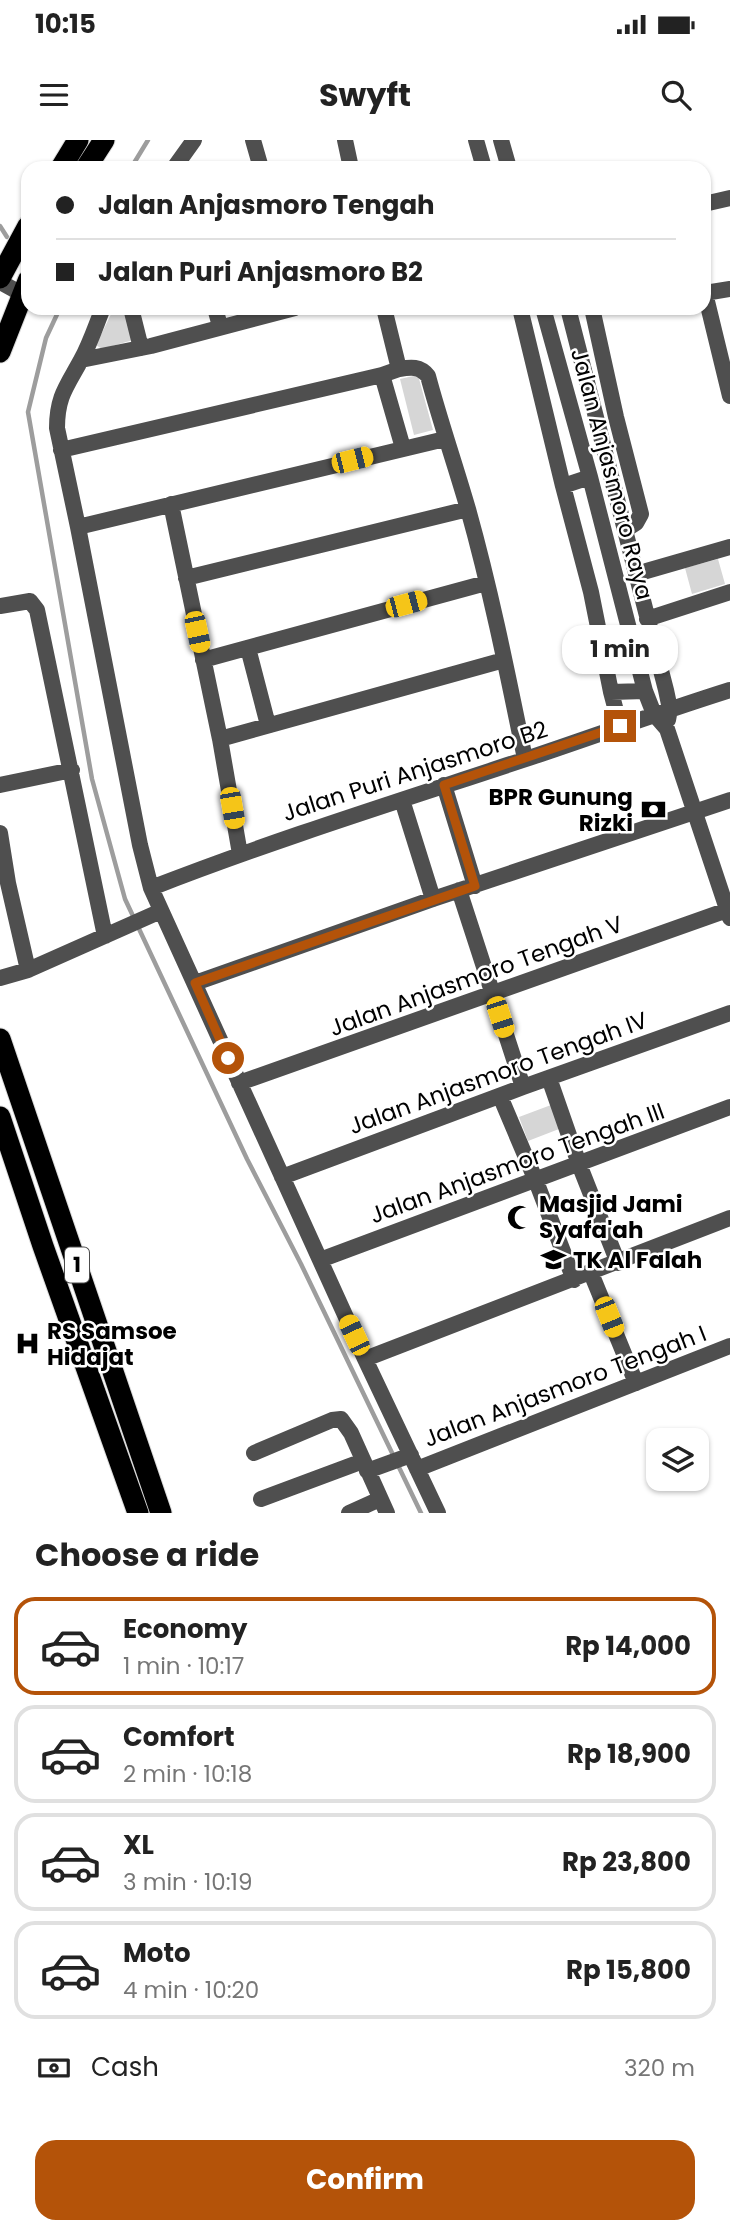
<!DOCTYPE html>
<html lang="en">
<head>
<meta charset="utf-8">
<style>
  :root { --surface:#fff; --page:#f2f2f2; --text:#222; --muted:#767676; --line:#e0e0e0; --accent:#b45309 }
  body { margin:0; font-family:Poppins,sans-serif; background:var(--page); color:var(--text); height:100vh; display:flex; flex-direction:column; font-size:26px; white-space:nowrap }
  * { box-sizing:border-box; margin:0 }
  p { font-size:23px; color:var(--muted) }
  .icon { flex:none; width:38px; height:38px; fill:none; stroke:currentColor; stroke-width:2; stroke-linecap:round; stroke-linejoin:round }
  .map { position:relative; height:1373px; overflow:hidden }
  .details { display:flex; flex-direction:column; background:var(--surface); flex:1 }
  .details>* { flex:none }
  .guide { position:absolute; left:21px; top:21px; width:690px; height:154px; border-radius:21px; box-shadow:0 2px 5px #0004; display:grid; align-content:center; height:154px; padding:0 35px; background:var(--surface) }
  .controls { position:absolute; left:646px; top:1288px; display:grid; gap:14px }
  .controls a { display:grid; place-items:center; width:63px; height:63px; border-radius:14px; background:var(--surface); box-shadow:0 2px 5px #0004; font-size:35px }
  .end { position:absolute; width:32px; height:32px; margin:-16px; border:9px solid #b45309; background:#fff; box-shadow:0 0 0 4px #fff }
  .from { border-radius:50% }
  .bubble { position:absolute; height:49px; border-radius:21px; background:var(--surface); box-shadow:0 2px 5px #0004; font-size:23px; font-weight:700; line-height:49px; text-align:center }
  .car { position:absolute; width:21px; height:42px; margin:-21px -10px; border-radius:9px; box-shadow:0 0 5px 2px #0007; background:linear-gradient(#f5c518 24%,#345 0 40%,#f5c518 0 76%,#345 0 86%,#f5c518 0) }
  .guide b { display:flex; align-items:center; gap:24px; height:66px; font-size:26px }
  .guide b+b { border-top:2px solid var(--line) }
  .guide i { width:18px; height:18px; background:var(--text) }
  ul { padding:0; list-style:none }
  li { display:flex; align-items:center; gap:21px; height:98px; margin:0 14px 10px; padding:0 21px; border:4px solid var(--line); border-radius:21px }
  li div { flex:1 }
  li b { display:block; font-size:26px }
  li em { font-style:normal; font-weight:700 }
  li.current { border-color:var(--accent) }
  li>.icon { width:63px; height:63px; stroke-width:1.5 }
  h2 { padding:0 35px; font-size:32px; line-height:84px }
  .pay { display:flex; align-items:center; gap:18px; height:77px; padding:0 35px; font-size:26px }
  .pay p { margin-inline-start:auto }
  .button { display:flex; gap:14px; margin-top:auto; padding:14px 35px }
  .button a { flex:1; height:80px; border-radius:21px; background:var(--accent); color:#fff; font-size:28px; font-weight:700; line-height:80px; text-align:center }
  .status { display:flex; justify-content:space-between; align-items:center; height:49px; padding:0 35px; background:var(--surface); direction:ltr }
  .status svg { height:19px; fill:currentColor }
  header { display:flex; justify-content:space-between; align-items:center; height:91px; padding:0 35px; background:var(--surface); font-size:32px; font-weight:700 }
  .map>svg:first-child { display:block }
  .green { fill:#d6d6d6 }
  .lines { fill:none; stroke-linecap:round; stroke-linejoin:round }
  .stream { stroke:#9d9d9d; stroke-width:4.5 }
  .highway-casing { stroke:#dbdbdb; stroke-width:23 }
  .minor { stroke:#4f4f4f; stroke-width:16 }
  .highway { stroke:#000; stroke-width:21 }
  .route { stroke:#b45309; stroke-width:9 }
  .labels { text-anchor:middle; stroke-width:5; stroke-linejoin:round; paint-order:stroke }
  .shield { fill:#fff; stroke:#4c4c4c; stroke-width:2 }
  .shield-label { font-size:21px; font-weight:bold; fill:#000 }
  .street-label { font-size:23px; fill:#000; stroke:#fff }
  .poi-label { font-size:23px; font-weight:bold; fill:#000; stroke:#fff; text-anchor:start }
</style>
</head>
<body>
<div class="status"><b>10:15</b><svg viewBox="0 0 49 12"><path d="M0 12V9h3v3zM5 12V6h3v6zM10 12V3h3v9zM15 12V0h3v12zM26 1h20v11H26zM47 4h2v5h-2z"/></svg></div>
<header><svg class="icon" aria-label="menu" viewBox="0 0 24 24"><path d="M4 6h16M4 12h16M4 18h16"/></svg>Swyft<svg class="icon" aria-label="search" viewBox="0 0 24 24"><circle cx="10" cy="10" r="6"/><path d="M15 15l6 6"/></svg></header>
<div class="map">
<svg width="730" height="1373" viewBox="0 0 730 1373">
  <rect width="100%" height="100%" fill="#fff"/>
  <!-- green -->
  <path class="green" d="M114,168H127L133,200L102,209L96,205Z
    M418,235L433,290L414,295L400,239Z
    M718,419L725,444L692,454L685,428Z
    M551,965L559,989L528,1001L519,977Z"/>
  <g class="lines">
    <!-- stream -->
    <path class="stream" d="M131,28L148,0
      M0,86L7,97
      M60,168L46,198L28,272L92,639L125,759L247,1019L301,1124L421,1373"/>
    <defs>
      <path id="highway" d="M61,28L78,0
        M86,28L104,0
        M0,138L28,86
        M0,212L28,141
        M0,899L161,1373
        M0,977L43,1106L138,1373"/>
    </defs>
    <!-- highway casing -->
    <use href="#highway" class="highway-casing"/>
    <!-- minor -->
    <path class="minor" d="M253,0L261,28
      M345,0L351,28
      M476,0L484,28
      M501,0L509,28
      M174,28L194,0
      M704,64L730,58
      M0,142L22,154
      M704,149L730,256
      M705,153L730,149
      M103,168C96,185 90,204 81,220C67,246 57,256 57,288L78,387L140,705L151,748L365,1219L438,1373
      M131,168L141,208
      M215,168L220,186
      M384,168L399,229C411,227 420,226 428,236C440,281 455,324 468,369C491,451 508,536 525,619
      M520,168L563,346
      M543,168L590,337L645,551L654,574L667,589L730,778
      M568,168L666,550L670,569L668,580
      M592,168L616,277L641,374L636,383L625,390
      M81,220L151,206L295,168
      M382,235L403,308
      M61,310L382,235L399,229
      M590,337L563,346L591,452L611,552L645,551
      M171,364L220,599L240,714
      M78,387L445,299
      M636,434L730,407
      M186,438L468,369
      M0,466L30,461L37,470L105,796
      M647,479L730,452
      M248,508L268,585
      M203,520L486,443
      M611,552L620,586
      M220,599L504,520
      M0,645L72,630
      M444,645L475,746
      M402,660L433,759
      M0,693L8,743L28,830
      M151,748C274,700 399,661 523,620C592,597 660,572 730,550
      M459,750L523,947
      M0,838L28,830L161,771
      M195,843L433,759L730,660
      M549,938L579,1024L618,1123
      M239,943L730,769
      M500,956L536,1041L574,1140
      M282,1037L523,947L730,873
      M320,1120L730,967
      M591,1133L636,1243
      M365,1219L730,1078
      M254,1313L332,1280L341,1279L351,1293L387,1373
      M417,1329L730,1206
      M367,1331L411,1315
      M261,1359L363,1321
      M349,1373L380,1359"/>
    <!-- highway -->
    <use href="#highway" class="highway"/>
  </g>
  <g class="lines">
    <!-- route -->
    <path class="route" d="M228,918L195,843L475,746L444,645L620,586"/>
  </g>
  <!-- icons -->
  <defs>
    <symbol id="bank-bare" viewBox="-9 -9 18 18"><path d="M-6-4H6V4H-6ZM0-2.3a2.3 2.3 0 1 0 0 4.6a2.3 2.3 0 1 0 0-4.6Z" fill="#000" stroke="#fff" stroke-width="2.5" paint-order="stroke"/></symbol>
    <symbol id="mosque-bare" viewBox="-9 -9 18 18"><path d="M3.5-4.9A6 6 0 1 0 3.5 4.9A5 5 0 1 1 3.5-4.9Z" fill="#000" stroke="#fff" stroke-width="2.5" paint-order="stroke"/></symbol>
    <symbol id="school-bare" viewBox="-9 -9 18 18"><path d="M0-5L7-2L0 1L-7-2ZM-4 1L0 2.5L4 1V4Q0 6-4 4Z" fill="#000" stroke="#fff" stroke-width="2.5" paint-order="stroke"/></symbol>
    <symbol id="hospital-bare" viewBox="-9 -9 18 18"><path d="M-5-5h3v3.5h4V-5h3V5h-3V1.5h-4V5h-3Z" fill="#000" stroke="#fff" stroke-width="2.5" paint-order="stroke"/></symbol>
  </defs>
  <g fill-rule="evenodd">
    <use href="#bank-bare" x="636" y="652" width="35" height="35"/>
    <use href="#mosque-bare" x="502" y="1060" width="35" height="35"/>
    <use href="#school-bare" x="536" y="1102" width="35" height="35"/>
    <use href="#hospital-bare" x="10" y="1186" width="35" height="35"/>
  </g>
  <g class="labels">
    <!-- shield labels -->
    <rect class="shield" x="65" y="1107.5" width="24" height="35" rx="5"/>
    <g class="shield-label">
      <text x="77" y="1132">1</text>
    </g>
    <!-- street labels -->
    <g class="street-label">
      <text transform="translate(612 334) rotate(75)" y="8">Jalan Anjasmoro Raya</text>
      <text transform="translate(415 631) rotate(-18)" y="8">Jalan Puri Anjasmoro B2</text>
      <text transform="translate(476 836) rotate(-20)" y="8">Jalan Anjasmoro Tengah V</text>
      <text transform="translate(498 933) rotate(-20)" y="8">Jalan Anjasmoro Tengah IV</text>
      <text transform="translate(517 1023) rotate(-20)" y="8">Jalan Anjasmoro Tengah III</text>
      <text transform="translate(565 1246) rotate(-21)" y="8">Jalan Anjasmoro Tengah I</text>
    </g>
    <!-- poi labels -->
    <g class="poi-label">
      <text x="633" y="665" text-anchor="end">BPR Gunung<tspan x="633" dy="26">Rizki</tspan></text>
      <text x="539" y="1072">Masjid Jami<tspan x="539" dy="26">Syafa'ah</tspan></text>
      <text x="573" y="1128">TK Al Falah</text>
      <text x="47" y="1199">RS Samsoe<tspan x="47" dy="26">Hidajat</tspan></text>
    </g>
  </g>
</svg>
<div class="controls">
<a><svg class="icon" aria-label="layers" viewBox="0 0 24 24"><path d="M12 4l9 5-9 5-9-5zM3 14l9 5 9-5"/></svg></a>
</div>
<i class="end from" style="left:228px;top:918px"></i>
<i class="end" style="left:620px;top:586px"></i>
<div class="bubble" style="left:562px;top:485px;width:116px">1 min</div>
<i class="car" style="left:352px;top:320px;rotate:76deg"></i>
<i class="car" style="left:406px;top:464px;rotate:75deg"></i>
<i class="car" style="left:197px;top:492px;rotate:168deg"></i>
<i class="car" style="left:232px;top:668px;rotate:170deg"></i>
<i class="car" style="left:500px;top:877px;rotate:162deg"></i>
<i class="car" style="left:609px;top:1177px;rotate:158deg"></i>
<i class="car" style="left:354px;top:1195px;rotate:335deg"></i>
<div class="guide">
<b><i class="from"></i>Jalan Anjasmoro Tengah</b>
<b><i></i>Jalan Puri Anjasmoro B2</b>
</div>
</div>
<section class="details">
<h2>Choose a ride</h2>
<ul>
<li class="current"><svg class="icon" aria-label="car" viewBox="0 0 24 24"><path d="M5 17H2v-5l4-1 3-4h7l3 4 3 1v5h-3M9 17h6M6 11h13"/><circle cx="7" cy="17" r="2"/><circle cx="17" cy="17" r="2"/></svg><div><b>Economy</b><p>1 min · 10:17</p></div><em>Rp 14,000</em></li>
<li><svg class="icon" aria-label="car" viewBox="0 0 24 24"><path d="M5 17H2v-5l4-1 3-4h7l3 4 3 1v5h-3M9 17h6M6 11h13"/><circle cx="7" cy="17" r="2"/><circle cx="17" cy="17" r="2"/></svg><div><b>Comfort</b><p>2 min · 10:18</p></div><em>Rp 18,900</em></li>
<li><svg class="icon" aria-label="car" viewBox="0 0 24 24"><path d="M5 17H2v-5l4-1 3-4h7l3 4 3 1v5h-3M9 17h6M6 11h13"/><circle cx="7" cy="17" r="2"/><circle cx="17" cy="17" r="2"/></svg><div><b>XL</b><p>3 min · 10:19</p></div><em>Rp 23,800</em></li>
<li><svg class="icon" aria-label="car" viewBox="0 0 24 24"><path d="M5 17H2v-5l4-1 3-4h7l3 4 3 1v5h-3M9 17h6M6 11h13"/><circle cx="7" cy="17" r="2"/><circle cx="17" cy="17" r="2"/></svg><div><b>Moto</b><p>4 min · 10:20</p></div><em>Rp 15,800</em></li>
</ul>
<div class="pay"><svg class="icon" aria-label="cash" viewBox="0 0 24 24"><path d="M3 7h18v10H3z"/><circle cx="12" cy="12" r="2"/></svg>Cash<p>320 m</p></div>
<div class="button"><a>Confirm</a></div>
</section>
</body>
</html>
